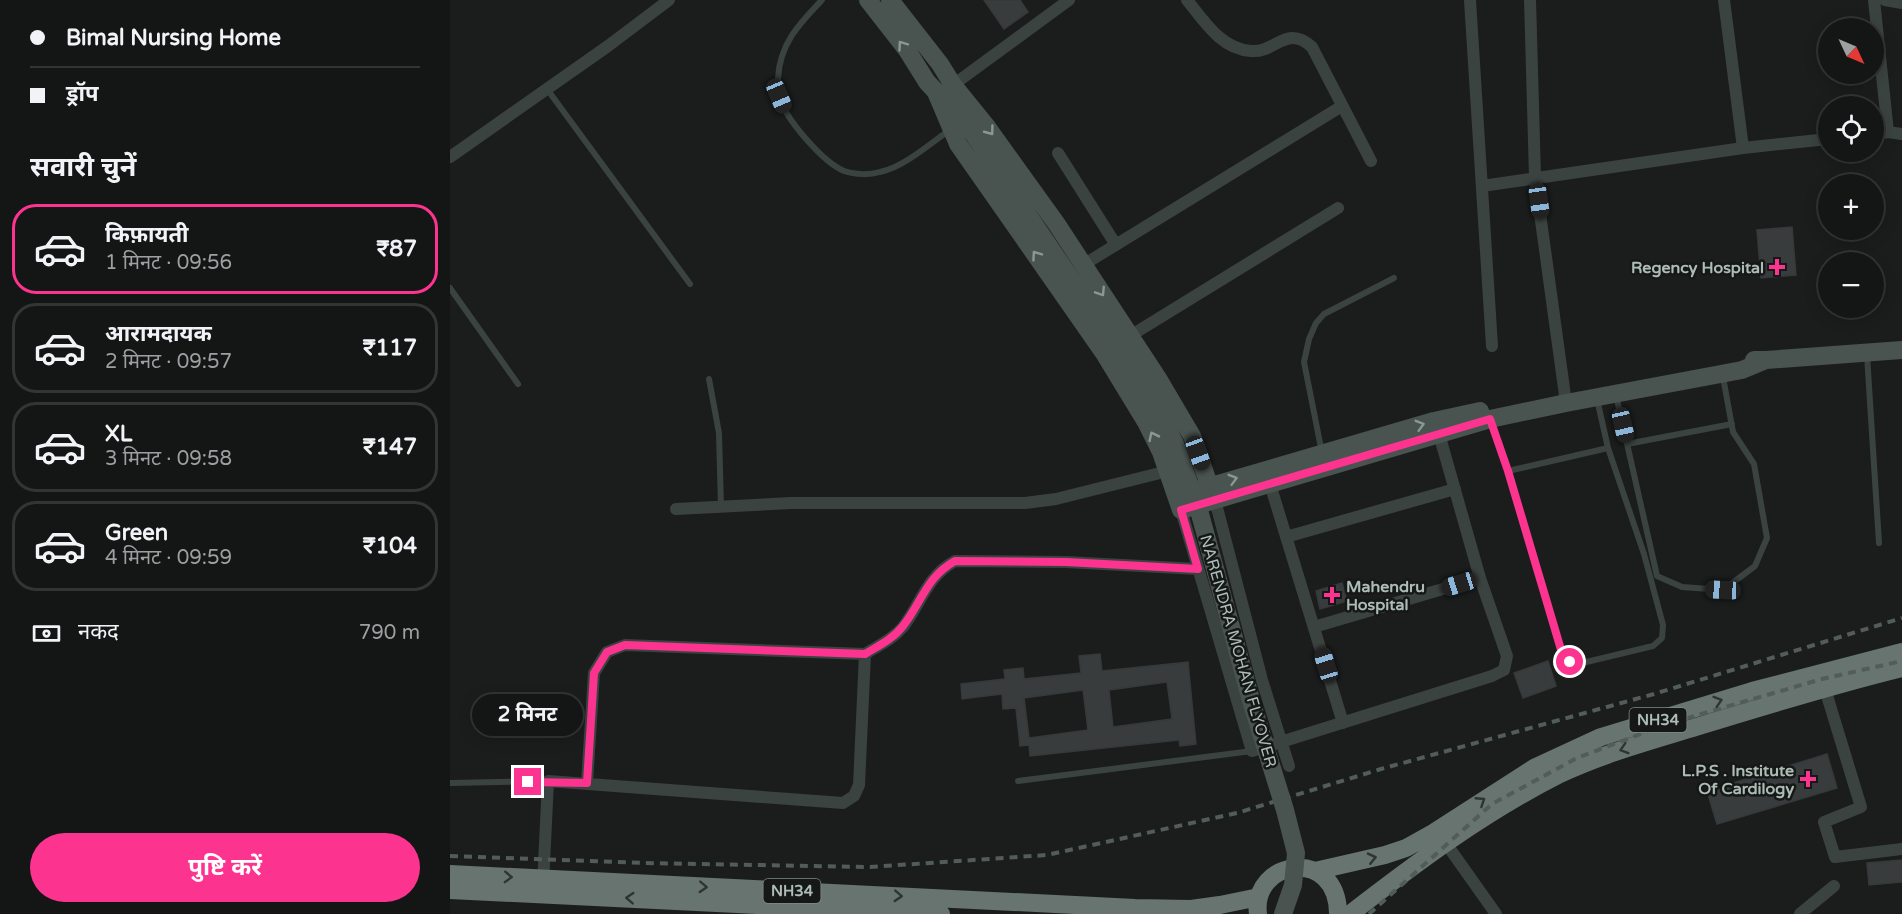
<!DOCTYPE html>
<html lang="hi">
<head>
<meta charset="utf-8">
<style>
  :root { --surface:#141616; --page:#1d1f1f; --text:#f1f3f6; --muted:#9d9fa1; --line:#333535; --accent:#fc3490 }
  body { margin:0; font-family:"Varela Round","Noto Sans Devanagari",sans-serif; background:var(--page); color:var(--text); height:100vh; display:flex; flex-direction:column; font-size:22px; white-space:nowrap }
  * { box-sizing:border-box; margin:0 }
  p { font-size:20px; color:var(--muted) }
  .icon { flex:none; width:33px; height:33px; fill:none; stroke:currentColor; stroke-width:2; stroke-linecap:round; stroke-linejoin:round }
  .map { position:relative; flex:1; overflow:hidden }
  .sheet { display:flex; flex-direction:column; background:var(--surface); width:450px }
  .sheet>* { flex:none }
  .hud { display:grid; align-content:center; height:132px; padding:0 30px; background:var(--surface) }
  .needle { width:39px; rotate:134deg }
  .buttons { position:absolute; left:1368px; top:18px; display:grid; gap:12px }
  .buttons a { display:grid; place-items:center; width:66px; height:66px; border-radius:50%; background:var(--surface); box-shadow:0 3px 15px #0003,0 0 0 2px var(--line); font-size:30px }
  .end { position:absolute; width:27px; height:27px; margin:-14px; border:8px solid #fc3490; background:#fff; box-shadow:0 0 0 3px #fff }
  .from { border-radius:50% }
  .bubble { position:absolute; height:42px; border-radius:21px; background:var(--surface); box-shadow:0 3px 15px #0003,0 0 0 2px var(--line); font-size:20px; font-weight:700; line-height:42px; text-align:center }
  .car { position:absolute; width:18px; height:36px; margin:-18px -9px; border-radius:8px; box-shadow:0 0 4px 2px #0007; background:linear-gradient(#222 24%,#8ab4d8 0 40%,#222 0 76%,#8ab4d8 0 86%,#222 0) }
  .hud b { display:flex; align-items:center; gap:21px; height:57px; font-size:22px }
  .hud b+b { border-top:2px solid var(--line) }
  .hud i { width:15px; height:15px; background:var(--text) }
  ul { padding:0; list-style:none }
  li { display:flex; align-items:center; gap:18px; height:90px; margin:0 12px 9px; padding:0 18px; border:3px solid var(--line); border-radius:24px }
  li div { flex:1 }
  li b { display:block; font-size:22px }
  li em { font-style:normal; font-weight:700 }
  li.current { border-color:var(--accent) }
  li>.icon { width:54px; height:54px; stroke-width:1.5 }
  h2 { padding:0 30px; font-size:27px; line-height:72px }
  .pay { display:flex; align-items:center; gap:15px; height:66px; padding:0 30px; font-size:22px }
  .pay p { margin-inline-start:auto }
  .action { display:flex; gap:12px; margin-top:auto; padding:12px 30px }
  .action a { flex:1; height:69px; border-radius:36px; background:var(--accent); color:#fff; font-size:24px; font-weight:700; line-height:69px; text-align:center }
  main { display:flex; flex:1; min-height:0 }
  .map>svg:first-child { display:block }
  .building { fill:#383c3c; stroke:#353939; stroke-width:1.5; fill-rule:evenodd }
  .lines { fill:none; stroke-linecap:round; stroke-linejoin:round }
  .lane { stroke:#3b4341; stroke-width:6 }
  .street { stroke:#3b4341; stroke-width:12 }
  .secondary { stroke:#49534f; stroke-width:18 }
  .highway { stroke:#67746f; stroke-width:18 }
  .rail { stroke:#525c58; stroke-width:4; stroke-dasharray:8 6; stroke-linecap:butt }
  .secondary-bridge { stroke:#49534f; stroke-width:18 }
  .oneway { stroke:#8a9892 }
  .oneway2 { stroke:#2e3432 }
  .route { stroke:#fc3490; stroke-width:8 }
  .poi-dot { fill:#fc3490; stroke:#161818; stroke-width:2 }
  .labels { text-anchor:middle; stroke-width:5; stroke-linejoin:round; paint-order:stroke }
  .shield { fill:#161818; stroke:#808c87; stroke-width:1.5 }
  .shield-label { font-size:15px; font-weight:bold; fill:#adbdb6 }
  .poi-label { font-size:16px; font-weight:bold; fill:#adbdb6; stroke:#161818; text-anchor:end }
  .street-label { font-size:16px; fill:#adbdb6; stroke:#161818 }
</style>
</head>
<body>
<main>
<section class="sheet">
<div class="hud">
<b><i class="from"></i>Bimal Nursing Home</b>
<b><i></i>ड्रॉप</b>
</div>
<h2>सवारी चुनें</h2>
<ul>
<li class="current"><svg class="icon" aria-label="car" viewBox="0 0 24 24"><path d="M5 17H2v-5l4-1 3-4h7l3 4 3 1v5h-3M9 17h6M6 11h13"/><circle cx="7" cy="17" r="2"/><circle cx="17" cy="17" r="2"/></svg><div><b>किफ़ायती</b><p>1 मिनट · 09:56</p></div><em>₹87</em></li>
<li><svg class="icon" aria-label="car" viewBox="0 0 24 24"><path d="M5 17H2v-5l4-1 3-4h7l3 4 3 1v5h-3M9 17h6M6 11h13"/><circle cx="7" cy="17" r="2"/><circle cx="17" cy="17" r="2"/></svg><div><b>आरामदायक</b><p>2 मिनट · 09:57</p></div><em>₹117</em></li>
<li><svg class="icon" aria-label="car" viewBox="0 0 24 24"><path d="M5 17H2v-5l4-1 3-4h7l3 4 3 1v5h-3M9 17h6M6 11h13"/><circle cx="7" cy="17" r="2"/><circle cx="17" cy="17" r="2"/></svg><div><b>XL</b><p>3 मिनट · 09:58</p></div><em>₹147</em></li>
<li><svg class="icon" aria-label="car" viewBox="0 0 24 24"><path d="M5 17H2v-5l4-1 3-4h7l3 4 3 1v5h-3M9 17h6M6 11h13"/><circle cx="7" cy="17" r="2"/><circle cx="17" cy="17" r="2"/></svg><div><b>Green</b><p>4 मिनट · 09:59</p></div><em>₹104</em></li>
</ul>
<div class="pay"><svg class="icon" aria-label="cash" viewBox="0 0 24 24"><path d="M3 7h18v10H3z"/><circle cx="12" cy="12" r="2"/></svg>नकद<p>790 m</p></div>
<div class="action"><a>पुष्टि करें</a></div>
</section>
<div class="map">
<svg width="1452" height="914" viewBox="0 0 1452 914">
  <rect width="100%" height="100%" fill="#1b1d1d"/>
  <!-- building -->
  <path class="building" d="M534,0H570L578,12L554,29Z
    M1342,227L1346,275L1311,278L1307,230Z
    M892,583L897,601L870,609L866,591Z
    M650,654L652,671L738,662L746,744L730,746L729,740L580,756L579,745L570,746L566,708L553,709L552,694L512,699L511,684L555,679L554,670L573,668L574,679L631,673L629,656ZM717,682L722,719L663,727L659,690ZM633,690L638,730L579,738L574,698Z
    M1098,661L1106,686L1073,698L1064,673Z
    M1377,754L1387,788L1267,824L1257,791Z
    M1452,860V882L1419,885L1417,863Z"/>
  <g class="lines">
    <!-- lane -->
    <path class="lane" d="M372,0C350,23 330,43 328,78C328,83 328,91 329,96C335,119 373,162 394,171C405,175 420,175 430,172C454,167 481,143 501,129
      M97,89L240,284
      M0,288L68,384
      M1417,355L1429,543
      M259,379L269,433L271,507
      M1166,395L1207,576L1232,587L1273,590L1305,566L1317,538L1304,464L1283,432L1273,377
      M1147,399L1158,448
      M1040,420L1058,471L1112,653L1120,662L1128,664L1203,646L1212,638L1213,625L1194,554L1158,448L1058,471
      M1177,444L1282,424
      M872,453L854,362L859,339L866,323L874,314L944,278
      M568,781L802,751
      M0,783L97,781"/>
    <!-- street -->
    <path class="street" d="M737,0C754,21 771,49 801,51C826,53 836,24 862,47L921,161
      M1020,0L1042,346
      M1080,0L1085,177L1116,403
      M1274,0L1293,148
      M1424,0L1438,132
      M1435,0L1452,3
      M503,85L619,0
      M1424,134L1438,132L1452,134
      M608,153L666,245
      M0,157L158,46L219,0
      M1032,186L1293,148L1378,139
      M633,265L892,106
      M680,336L888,208
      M820,484L893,723
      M765,500L812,680L839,766
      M226,509L341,503H575L606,499L718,471
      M731,510L802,751L1042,676L1054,670L1057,656L1030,578L989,434
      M836,537L1005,489
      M864,627L1030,578
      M415,654C428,646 443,639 453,627C472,602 476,577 505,561L616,562L748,569
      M1375,689L1411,807L1374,822L1385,857L1452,849
      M995,842L1046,914
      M93,884L98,781L393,803L404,796L409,785L415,654L175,645L157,652L144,673L137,783
      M1350,914L1384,886"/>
    <!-- secondary -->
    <path class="secondary" d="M418,0L457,50L477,82L518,126L704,402L725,444
      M440,0L490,64L503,85L537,127L606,223L709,380L742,436L763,496
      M485,90L508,144L654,353L696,422L711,452L731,510L1040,419L1116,403L1292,370L1316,360
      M1304,360H1316L1452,350
      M727,496L984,421L1030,411"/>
    <!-- highway -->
    <path class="highway" d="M865,871L935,855L956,848L983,833L1084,768L1151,737L1302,691L1452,652
      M0,874L685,908L741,909L770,905L809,897
      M0,890L491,914
      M808,914C801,859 888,846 888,914
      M900,914C966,863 1033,813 1108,775C1152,754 1200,741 1246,727C1314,706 1383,685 1452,668"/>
    <!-- rail -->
    <path class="rail" d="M0,856L195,863L420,867L597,855L787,813L931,769L1204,694L1452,618
      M919,914L1042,804L1127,758L1217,724L1372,679L1452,661"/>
    <!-- secondary-bridge -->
    <path class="secondary-bridge" d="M725,444L750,514L802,704L835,810L846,853L843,885L833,914"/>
  </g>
  <!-- one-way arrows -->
  <defs><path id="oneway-chevron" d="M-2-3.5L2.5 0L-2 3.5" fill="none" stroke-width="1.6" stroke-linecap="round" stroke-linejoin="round" transform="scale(1.5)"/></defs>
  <g class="oneway">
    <use href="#oneway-chevron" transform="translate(452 45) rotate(-126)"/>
    <use href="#oneway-chevron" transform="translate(540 131) rotate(53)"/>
    <use href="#oneway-chevron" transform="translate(586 255) rotate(-125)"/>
    <use href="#oneway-chevron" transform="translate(651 292) rotate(57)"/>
    <use href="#oneway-chevron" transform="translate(970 425) rotate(-16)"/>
    <use href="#oneway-chevron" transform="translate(703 436) rotate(-116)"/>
    <use href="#oneway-chevron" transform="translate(783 479) rotate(-16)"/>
  </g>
  <g class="oneway2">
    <use href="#oneway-chevron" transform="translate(1268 701) rotate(-17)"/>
    <use href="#oneway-chevron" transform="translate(1174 749) rotate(163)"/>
    <use href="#oneway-chevron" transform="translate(1031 801) rotate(-33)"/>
    <use href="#oneway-chevron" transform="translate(922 858) rotate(-13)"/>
    <use href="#oneway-chevron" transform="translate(58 877) rotate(2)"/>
    <use href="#oneway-chevron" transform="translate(253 887) rotate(3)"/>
    <use href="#oneway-chevron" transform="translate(448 896) rotate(3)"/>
    <use href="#oneway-chevron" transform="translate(180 898) rotate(-177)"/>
  </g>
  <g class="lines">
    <!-- route -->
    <path class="route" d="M78,782L137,783L144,673L157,652L175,645L415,654C428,646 443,639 453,626C472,602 476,577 505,561L616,562L748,569L731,510L1040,419L1058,471L1112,653L1120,662"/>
  </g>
  <!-- markers -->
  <g class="poi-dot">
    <path d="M1324 258h6v6h6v6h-6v6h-6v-6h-6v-6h6z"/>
    <path d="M879 586h6v6h6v6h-6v6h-6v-6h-6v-6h6z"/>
    <path d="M1355 770h6v6h6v6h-6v6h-6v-6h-6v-6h6z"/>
  </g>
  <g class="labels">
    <!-- shield labels -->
    <g class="shield">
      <rect x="1179.5" y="708" width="57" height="24" rx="4.5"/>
      <rect x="313.5" y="879" width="57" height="24" rx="4.5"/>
    </g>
    <g class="shield-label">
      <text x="1208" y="725">NH34</text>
      <text x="342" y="896">NH34</text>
    </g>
    <!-- poi labels -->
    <g class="poi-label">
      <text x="1314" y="273">Regency Hospital</text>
      <text x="896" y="592" text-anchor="start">Mahendru<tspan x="896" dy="18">Hospital</tspan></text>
      <text x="1344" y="776">L.P.S . Institute<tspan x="1344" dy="18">Of Cardilogy</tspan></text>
    </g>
    <!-- street labels -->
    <g class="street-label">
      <text transform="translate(789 651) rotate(74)" y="6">NARENDRA MOHAN FLYOVER</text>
    </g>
  </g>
</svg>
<div class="buttons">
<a><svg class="needle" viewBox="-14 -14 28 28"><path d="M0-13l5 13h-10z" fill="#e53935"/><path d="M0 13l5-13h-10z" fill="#9d9fa1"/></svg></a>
<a><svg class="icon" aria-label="locate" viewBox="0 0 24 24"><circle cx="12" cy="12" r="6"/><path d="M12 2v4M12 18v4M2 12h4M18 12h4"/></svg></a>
<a>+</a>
<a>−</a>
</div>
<i class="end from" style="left:1120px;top:662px"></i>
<i class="end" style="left:78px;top:782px"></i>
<div class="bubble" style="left:22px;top:694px;width:111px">2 मिनट</div>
<i class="car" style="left:329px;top:96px;rotate:157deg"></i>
<i class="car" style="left:1089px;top:201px;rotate:172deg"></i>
<i class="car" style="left:1173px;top:425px;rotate:167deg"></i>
<i class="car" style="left:748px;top:453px;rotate:160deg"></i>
<i class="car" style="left:1009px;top:584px;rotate:253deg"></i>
<i class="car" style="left:1273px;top:590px;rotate:273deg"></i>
<i class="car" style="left:876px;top:665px;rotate:343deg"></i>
</div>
</main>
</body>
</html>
